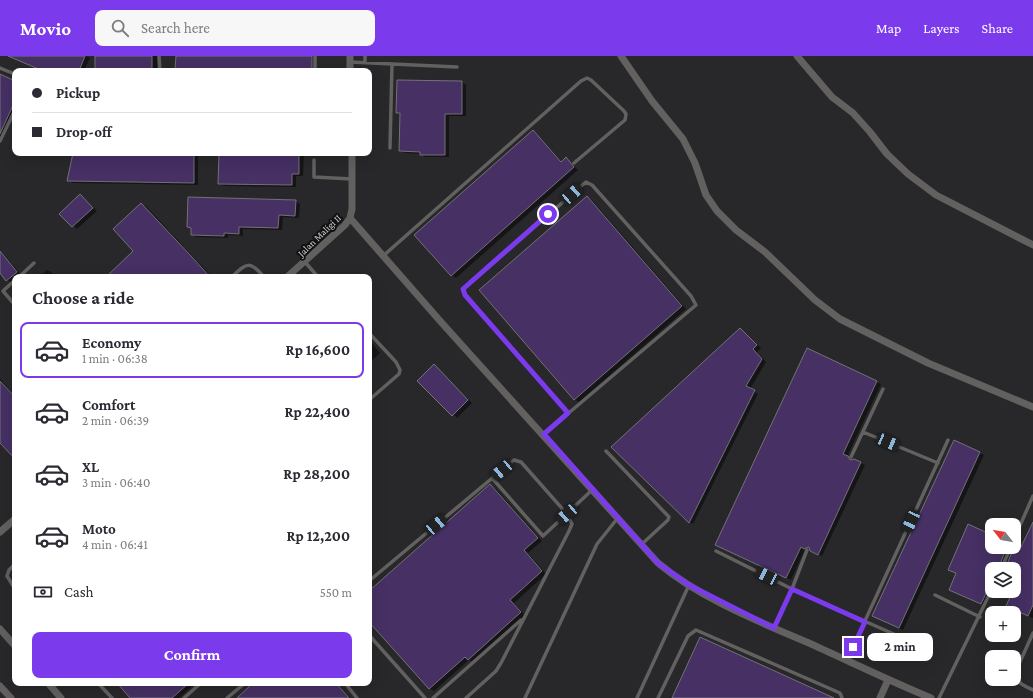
<!DOCTYPE html>
<html lang="en">
<head>
<meta charset="utf-8">
<style>
  :root { --surface:#fff; --page:#f7f7f7; --text:#2b2b33; --muted:#7c7c81; --line:#e1e1e2; --accent:#7c3aed }
  body { margin:0; font-family:"Crimson Pro",serif; background:var(--page); color:var(--text); height:100vh; display:flex; flex-direction:column; font-size:15px; white-space:nowrap }
  * { box-sizing:border-box; margin:0 }
  p { font-size:13px; color:var(--muted) }
  .icon { flex:none; width:22px; height:22px; fill:none; stroke:currentColor; stroke-width:2; stroke-linecap:round; stroke-linejoin:round }
  .map { position:relative; flex:1; overflow:hidden }
  .sheet { position:absolute; left:12px; top:218px; width:360px; height:412px; display:flex; flex-direction:column; background:var(--surface); border-radius:8px; box-shadow:0 4px 16px #0002 }
  .sheet>* { flex:none }
  .banner { position:absolute; left:12px; top:12px; width:360px; height:88px; border-radius:8px; box-shadow:0 4px 16px #0002; display:grid; align-content:center; height:88px; padding:0 20px; background:var(--surface) }
  .needle { width:26px; rotate:301deg }
  .tools { position:absolute; left:985px; top:462px; display:grid; gap:8px }
  .tools a { display:grid; place-items:center; width:36px; height:36px; border-radius:8px; background:var(--surface); box-shadow:0 4px 16px #0002; font-size:20px }
  .end { position:absolute; width:18px; height:18px; margin:-9px; border:5px solid #7c3aed; background:#fff; box-shadow:0 0 0 2px #fff }
  .from { border-radius:50% }
  .bubble { position:absolute; height:28px; border-radius:8px; background:var(--surface); box-shadow:0 4px 16px #0002; font-size:13px; font-weight:700; line-height:28px; text-align:center }
  .car { position:absolute; width:12px; height:24px; margin:-12px -6px; border-radius:5px; box-shadow:0 0 3px 1px #0007; background:linear-gradient(#222 24%,#8ab4d8 0 40%,#222 0 76%,#8ab4d8 0 86%,#222 0) }
  .banner b { display:flex; align-items:center; gap:14px; height:38px; font-size:15px }
  .banner b+b { border-top:1px solid var(--line) }
  .banner i { width:10px; height:10px; background:var(--text) }
  ul { padding:0; list-style:none }
  li { display:flex; align-items:center; gap:12px; height:56px; margin:0 8px 6px; padding:0 12px; border:2px solid transparent; border-radius:8px }
  li div { flex:1 }
  li b { display:block; font-size:15px }
  li em { font-style:normal; font-weight:700 }
  li.active { border-color:var(--accent) }
  li>.icon { width:36px; height:36px; stroke-width:1.5 }
  h2 { padding:0 20px; font-size:18px; line-height:48px }
  .pay { display:flex; align-items:center; gap:10px; height:44px; padding:0 20px; font-size:15px }
  .pay p { margin-inline-start:auto }
  .button { display:flex; gap:8px; margin-top:auto; padding:8px 20px }
  .button a { flex:1; height:46px; border-radius:8px; background:var(--accent); color:#fff; font-size:16px; font-weight:700; line-height:46px; text-align:center }
  header { display:flex; align-items:center; gap:24px; box-sizing:border-box; height:56px; padding:0 20px; background:var(--accent); color:#fff }
  header strong { font-size:19px }
  nav { display:flex; gap:22px; margin-inline-start:auto; font-size:14px }
  .search { width:280px; height:36px; background:var(--page); display:flex; align-items:center; gap:10px; box-sizing:border-box; padding:0 14px; border-radius:8px; color:var(--muted); font-size:15px }
  .map>svg:first-child { display:block }
  .shadow { fill:#0007 }
  .building { fill:#463064; stroke:#737276 }
  .lines { fill:none; stroke-linecap:round; stroke-linejoin:round }
  .service { stroke:#626160; stroke-width:3.5 }
  .minor { stroke:#626160; stroke-width:7 }
  .route { stroke:#7c3aed; stroke-width:5 }
  .labels { text-anchor:middle; stroke-width:4; stroke-linejoin:round; paint-order:stroke }
  .street-label { font-size:10px; fill:#d2d2d4; stroke:#111112 }
</style>
</head>
<body>
<header>
<strong>Movio</strong>
<div class="search"><svg class="icon" aria-label="search" viewBox="0 0 24 24"><circle cx="10" cy="10" r="6"/><path d="M15 15l6 6"/></svg>Search here</div>
<nav><a>Map</a><a>Layers</a><a>Share</a></nav>
</header>
<div class="map">
<svg width="1033" height="642" viewBox="0 0 1033 642">
  <rect width="100%" height="100%" fill="#28272a"/>
  <!-- shadow -->
  <path class="shadow" d="M9,0H86L90,2L84,15H43Z
    M96,0H157V15H100L96,13Z
    M176,0H316V15H180L176,13Z
    M0,20L15,26V57L3,83L0,82Z
    M462,26L466,29V60H449V101H425L421,98L405,97L400,95L401,59L397,57Z
    M533,75L537,78L562,106L566,103L578,114L456,222L451,219Z
    M74,97H198V129L73,127L68,124Z
    M220,97H304L303,120H296V131L224,130L219,128Z
    M80,139L97,155L77,173L61,158Z
    M587,141L592,144L686,253L579,346L574,343Z
    M295,145L300,148L299,162L283,161L282,174L243,173V180L228,179V182L196,181L192,178V173L188,171Z
    M141,148L146,150L212,221H107L135,195Z
    M0,194L21,219L15,221L11,227L0,216Z
    M47,214L51,216L55,221H39Z
    M740,273L761,292L757,296L766,306L750,333L758,338L693,468L689,466Z
    M369,284L380,297L369,307Z
    M434,310L472,347L457,362L419,325Z
    M0,323L15,340V402L0,385Z
    M876,326L881,328L847,401L865,409L822,500L805,493L791,524L720,491Z
    M954,385L984,399L903,574L878,562Z
    M490,429L495,432L542,485L528,497L546,518L514,547L525,559L473,606L469,604L434,635L429,632L369,564V537Z
    M1033,468V562L1012,552L1018,526L1014,524V513H1006L1016,491L1013,492L1003,513H992L993,535L986,550L955,536L992,480V491L1014,490L1021,493Z
    M118,627H196L179,642H131Z
    M255,627H337L350,642H238Z"/>
  <!-- building -->
  <path class="building" d="M8,0H85L79,15H43Z
    M95,0H152V13H95Z
    M176,0H312V14L175,13Z
    M0,18L15,25V45L0,78Z
    M397,24L462,25V58H445V99H420V96L399,95L400,57H396Z
    M533,74L561,106L566,101L574,111L451,220L414,179Z
    M73,97H194V127L67,125Z
    M219,97H299V118H292V129L218,128Z
    M80,138L93,152L72,171L59,158Z
    M587,140L682,250L574,344L479,234Z
    M188,141L296,144L295,160L279,159L278,172L239,171V178L224,177V180L191,179V172L187,171Z
    M141,147L192,201L210,221H106L133,195L113,173Z
    M0,195L17,216L6,225L0,217Z
    M740,272L757,289L753,293L762,303L746,330L755,334L689,467L611,391Z
    M807,292L877,325L843,398L848,400L850,404L854,403L861,406L818,499L810,495L809,491L804,493L801,491L786,522L715,489Z
    M434,308L468,344L452,360L417,325Z
    M0,325L15,341V403L0,387Z
    M954,384L980,396L899,572L872,560Z
    M490,428L538,482L524,494L542,515L510,544L521,556L468,604L465,601L429,633L369,566V535Z
    M1033,466V549L1028,560L1006,550L1017,526L1014,525V513H1005L1014,491H1021Z
    M968,468L992,479V491H1007L998,513H992V525L981,548L949,534L956,517L948,514Z
    M700,581L834,642H672Z
    M117,627H189L172,642H130Z
    M253,627H336L349,642H237Z"/>
  <g class="lines">
    <!-- service -->
    <path class="service" d="M159,0L160,15
      M350,6L457,11
      M365,7V0
      M0,12L15,18
      M315,15V0
      M0,85L15,54
      M390,92L392,8
      M314,104V121L352,123
      M383,200L581,25L587,22L591,24L624,55L626,58L625,64L574,107
      M305,206L318,221
      M19,221L34,207
      M232,221C246,207 250,204 264,221
      M15,224L3,235L15,249
      M369,277L396,306L400,314L399,318L369,344
      M863,376L938,407
      M544,378L696,249L691,240L592,129L586,126L463,233L465,239L568,357
      M606,395L669,461L668,464L642,488
      M851,401L883,333
      M492,422L543,480L592,434
      M1014,483L1033,440
      M716,495L792,533L896,579
      M15,508L9,514L7,520L15,533
      M1001,513L1011,491
      M369,525L514,404L521,406L567,458L572,468L569,475L501,607L496,615L466,642
      M935,539L980,561
      M774,572L792,533L807,494
      M1033,577L1015,617C1016,627 1025,630 1033,634
      M369,579L425,642
      M847,604L948,384
      M98,627L112,642
      M345,627L357,642
      M184,642L201,627
      M227,642L245,627
      M433,642L521,564
      M525,642L597,488L617,463
      M637,642L689,529
      M658,642L688,580L696,574L840,637L842,642
      M939,642L992,533"/>
    <!-- minor -->
    <path class="minor" d="M621,0L652,45L683,83L695,107L706,139L717,155L736,174L765,196L815,244L840,263L928,307L1033,351
      M797,0L832,41L853,57L870,76L887,98L908,118L936,139L1033,189
      M350,15V0
      M350,162L441,266L658,507C701,543 760,566 811,588C851,606 890,625 931,642
      M287,221L345,169L350,162L352,153V97
      M0,476L15,463
      M0,573L15,590
      M48,627L61,642
      M0,630L11,642
      M880,642L888,624"/>
  </g>
  <g class="lines">
    <!-- route -->
    <path class="route" d="M548,158L463,233L465,239L568,357L544,378L658,507L689,529L774,572L792,533L865,566L853,591"/>
  </g>
  <g class="labels">
    <!-- street labels -->
    <g class="street-label">
      <text transform="translate(319 179) rotate(-44)" y="4">Jalan Maligi II</text>
    </g>
  </g>
</svg>
<div class="tools">
<a><svg class="needle" viewBox="-14 -14 28 28"><path d="M0-13l5 13h-10z" fill="#e53935"/><path d="M0 13l5-13h-10z" fill="#7c7c81"/></svg></a>
<a><svg class="icon" aria-label="layers" viewBox="0 0 24 24"><path d="M12 4l9 5-9 5-9-5zM3 14l9 5 9-5"/></svg></a>
<a>+</a>
<a>−</a>
</div>
<i class="end from" style="left:548px;top:158px"></i>
<i class="end" style="left:853px;top:591px"></i>
<div class="bubble" style="left:867px;top:577px;width:66px">2 min</div>
<i class="car" style="left:572px;top:138px;rotate:48deg"></i>
<i class="car" style="left:888px;top:386px;rotate:113deg"></i>
<i class="car" style="left:502px;top:414px;rotate:230deg"></i>
<i class="car" style="left:567px;top:458px;rotate:229deg"></i>
<i class="car" style="left:911px;top:465px;rotate:205deg"></i>
<i class="car" style="left:436px;top:469px;rotate:50deg"></i>
<i class="car" style="left:767px;top:520px;rotate:296deg"></i>
<div class="banner">
<b><i class="from"></i>Pickup</b>
<b><i></i>Drop-off</b>
</div>
<section class="sheet">
<h2>Choose a ride</h2>
<ul>
<li class="active"><svg class="icon" aria-label="car" viewBox="0 0 24 24"><path d="M5 17H2v-5l4-1 3-4h7l3 4 3 1v5h-3M9 17h6M6 11h13"/><circle cx="7" cy="17" r="2"/><circle cx="17" cy="17" r="2"/></svg><div><b>Economy</b><p>1 min · 06:38</p></div><em>Rp 16,600</em></li>
<li><svg class="icon" aria-label="car" viewBox="0 0 24 24"><path d="M5 17H2v-5l4-1 3-4h7l3 4 3 1v5h-3M9 17h6M6 11h13"/><circle cx="7" cy="17" r="2"/><circle cx="17" cy="17" r="2"/></svg><div><b>Comfort</b><p>2 min · 06:39</p></div><em>Rp 22,400</em></li>
<li><svg class="icon" aria-label="car" viewBox="0 0 24 24"><path d="M5 17H2v-5l4-1 3-4h7l3 4 3 1v5h-3M9 17h6M6 11h13"/><circle cx="7" cy="17" r="2"/><circle cx="17" cy="17" r="2"/></svg><div><b>XL</b><p>3 min · 06:40</p></div><em>Rp 28,200</em></li>
<li><svg class="icon" aria-label="car" viewBox="0 0 24 24"><path d="M5 17H2v-5l4-1 3-4h7l3 4 3 1v5h-3M9 17h6M6 11h13"/><circle cx="7" cy="17" r="2"/><circle cx="17" cy="17" r="2"/></svg><div><b>Moto</b><p>4 min · 06:41</p></div><em>Rp 12,200</em></li>
</ul>
<div class="pay"><svg class="icon" aria-label="cash" viewBox="0 0 24 24"><path d="M3 7h18v10H3z"/><circle cx="12" cy="12" r="2"/></svg>Cash<p>550 m</p></div>
<div class="button"><a>Confirm</a></div>
</section>
</div>
</body>
</html>
